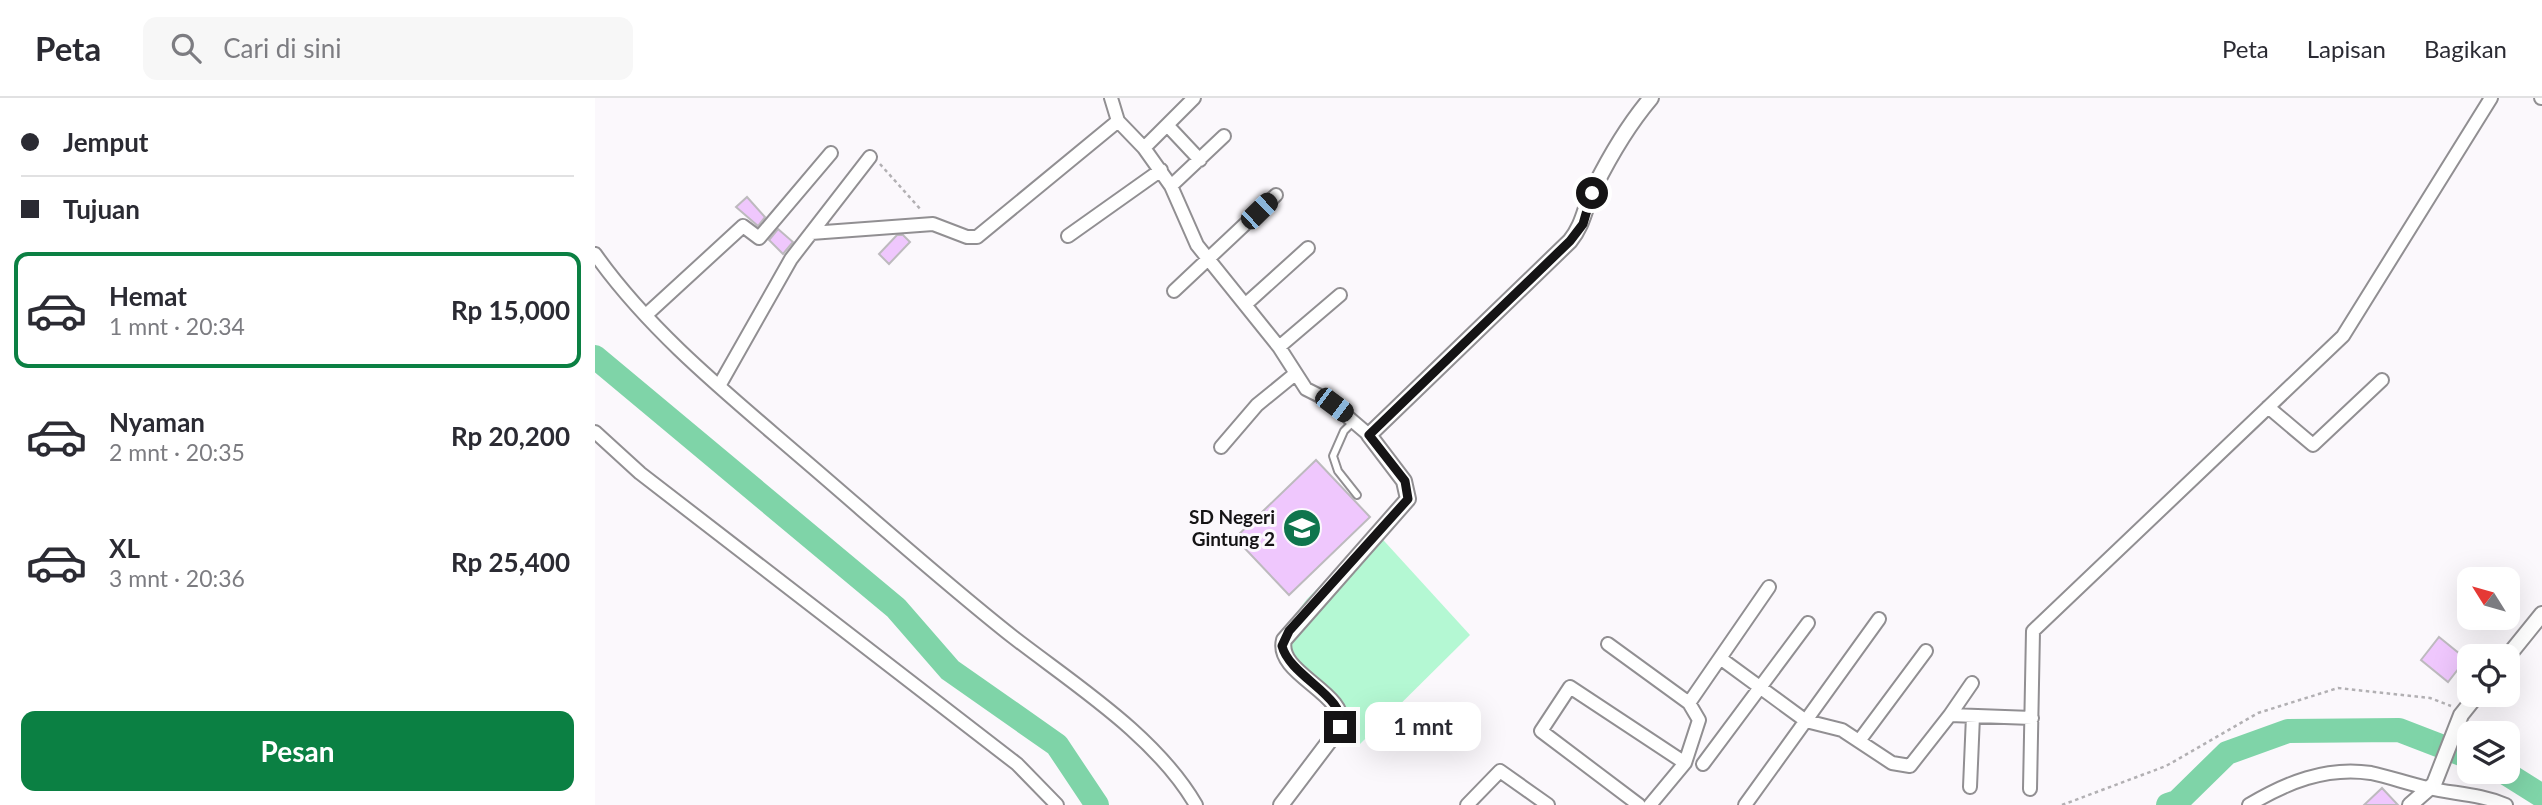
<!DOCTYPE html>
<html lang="id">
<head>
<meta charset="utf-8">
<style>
  :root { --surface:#fff; --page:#f7f7f7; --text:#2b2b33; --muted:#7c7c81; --line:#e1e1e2; --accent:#0b8043 }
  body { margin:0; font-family:Lato,sans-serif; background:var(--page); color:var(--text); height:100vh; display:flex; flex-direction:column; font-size:26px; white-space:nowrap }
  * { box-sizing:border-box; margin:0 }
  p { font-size:23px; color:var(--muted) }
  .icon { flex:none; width:38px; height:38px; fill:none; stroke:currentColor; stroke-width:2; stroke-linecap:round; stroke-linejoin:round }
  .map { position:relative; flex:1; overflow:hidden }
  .sheet { display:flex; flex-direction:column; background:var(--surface); width:595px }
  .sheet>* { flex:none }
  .banner { display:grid; align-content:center; height:154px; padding:0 21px; background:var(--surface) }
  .needle { width:46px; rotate:307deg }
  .tools { position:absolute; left:1862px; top:469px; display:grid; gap:14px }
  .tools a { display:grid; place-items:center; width:63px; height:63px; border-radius:14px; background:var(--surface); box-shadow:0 7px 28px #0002; font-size:35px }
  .end { position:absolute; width:32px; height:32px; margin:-16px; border:9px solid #151415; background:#fff; box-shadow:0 0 0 4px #fff }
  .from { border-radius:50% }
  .bubble { position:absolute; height:49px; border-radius:14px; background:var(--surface); box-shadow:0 7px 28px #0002; font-size:23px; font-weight:700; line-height:49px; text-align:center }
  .car { position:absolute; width:21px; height:42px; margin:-21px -10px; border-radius:9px; box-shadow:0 0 5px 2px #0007; background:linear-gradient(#222 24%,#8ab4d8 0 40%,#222 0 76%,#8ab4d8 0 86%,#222 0) }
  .banner b { display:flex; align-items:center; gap:24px; height:66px; font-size:26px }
  .banner b+b { border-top:2px solid var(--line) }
  .banner i { width:18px; height:18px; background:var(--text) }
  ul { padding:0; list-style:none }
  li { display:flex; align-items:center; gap:21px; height:116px; margin:0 14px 10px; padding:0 7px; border:4px solid transparent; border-radius:14px }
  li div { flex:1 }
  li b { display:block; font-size:26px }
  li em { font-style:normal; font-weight:700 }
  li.on { border-color:var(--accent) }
  li>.icon { width:63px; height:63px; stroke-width:1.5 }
  .action { display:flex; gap:14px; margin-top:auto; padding:14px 21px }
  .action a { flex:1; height:80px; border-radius:14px; background:var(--accent); color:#fff; font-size:28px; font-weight:700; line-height:80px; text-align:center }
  header { display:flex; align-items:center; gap:42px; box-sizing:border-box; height:98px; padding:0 35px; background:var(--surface); border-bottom:2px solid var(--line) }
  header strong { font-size:33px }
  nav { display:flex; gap:38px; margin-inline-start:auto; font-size:24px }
  .search { width:490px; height:63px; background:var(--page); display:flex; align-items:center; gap:18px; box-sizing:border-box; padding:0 24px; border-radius:14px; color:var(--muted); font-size:26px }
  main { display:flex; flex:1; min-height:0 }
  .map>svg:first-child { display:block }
  .green { fill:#b4f8d3 }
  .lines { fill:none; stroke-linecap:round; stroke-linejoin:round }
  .river { stroke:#7fd4a8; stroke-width:24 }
  .building { fill:#efc7fd; stroke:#bdbabe; stroke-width:2 }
  .service-casing { stroke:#918f92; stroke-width:10 }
  .minor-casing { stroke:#918f92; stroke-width:16 }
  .tertiary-casing { stroke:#918f92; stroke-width:18 }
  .path { stroke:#b2b0b3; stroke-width:2.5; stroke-dasharray:3.5 3.5; stroke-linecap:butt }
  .service { stroke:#fff; stroke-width:6 }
  .minor { stroke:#fff; stroke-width:12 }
  .tertiary { stroke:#fff; stroke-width:14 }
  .route { stroke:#151415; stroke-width:9 }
  .labels { text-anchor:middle; stroke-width:6; stroke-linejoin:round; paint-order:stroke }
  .poi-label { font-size:19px; font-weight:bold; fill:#151415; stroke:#fbf8fc; text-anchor:end }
</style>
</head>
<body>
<header>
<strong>Peta</strong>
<div class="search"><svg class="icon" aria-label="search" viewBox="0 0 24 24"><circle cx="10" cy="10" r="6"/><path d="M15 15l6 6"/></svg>Cari di sini</div>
<nav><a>Peta</a><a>Lapisan</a><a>Bagikan</a></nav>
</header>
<main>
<section class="sheet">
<div class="banner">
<b><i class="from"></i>Jemput</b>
<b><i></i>Tujuan</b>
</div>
<ul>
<li class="on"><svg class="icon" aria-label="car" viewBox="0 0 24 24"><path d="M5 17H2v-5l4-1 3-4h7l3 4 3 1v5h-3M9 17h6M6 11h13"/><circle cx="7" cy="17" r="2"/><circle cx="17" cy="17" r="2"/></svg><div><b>Hemat</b><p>1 mnt · 20:34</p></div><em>Rp 15,000</em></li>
<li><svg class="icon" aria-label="car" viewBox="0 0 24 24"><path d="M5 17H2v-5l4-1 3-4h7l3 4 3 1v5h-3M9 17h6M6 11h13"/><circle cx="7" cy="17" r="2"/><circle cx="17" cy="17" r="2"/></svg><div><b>Nyaman</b><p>2 mnt · 20:35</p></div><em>Rp 20,200</em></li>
<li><svg class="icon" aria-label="car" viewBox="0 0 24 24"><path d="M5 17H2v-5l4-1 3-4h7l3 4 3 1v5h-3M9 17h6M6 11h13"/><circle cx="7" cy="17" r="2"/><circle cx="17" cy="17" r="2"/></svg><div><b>XL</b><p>3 mnt · 20:36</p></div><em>Rp 25,400</em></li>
</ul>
<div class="action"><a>Pesan</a></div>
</section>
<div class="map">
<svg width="1947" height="707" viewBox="0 0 1947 707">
  <rect width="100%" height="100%" fill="#fbf8fc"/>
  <!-- green -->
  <path class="green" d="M780,433L875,537L765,646L683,539L712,501Z"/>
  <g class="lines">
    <!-- river -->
    <path class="river" d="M0,259L301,510L355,572L462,647L502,707
      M1909,674L1947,698
      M1573,707L1582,704L1632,655L1693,633L1804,632L1874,659"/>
  </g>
  <!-- building -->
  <path class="building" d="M152,99L170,119L163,128L141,109Z
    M183,131L198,144L188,156L174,142Z
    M302,137H308L315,144L294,166L284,156Z
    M721,362L775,419L694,497L640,440Z
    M1844,539L1871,561L1853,584L1826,562Z
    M1787,690L1803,707H1769Z"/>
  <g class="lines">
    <defs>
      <path id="service" d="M758,324L749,333L738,358L743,373L762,397"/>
      <path id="minor" d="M516,0L523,23L549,50L576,88L602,147L684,249L711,291L733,302L774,337
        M1946,0H1947
        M573,28L605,62
        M549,50L599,0
        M576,88L629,38
        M216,135L338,126L372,139H382L523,23
        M473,138L566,72
        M0,156C56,235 135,298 208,361C277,420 346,482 418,539C480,587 561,638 601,707
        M579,193L681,97
        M651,206L713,150
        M51,217L148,128L164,140L236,55
        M684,249L745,197
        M124,288L196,161L275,59
        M1673,309L1718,347L1787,282
        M0,334L45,375L422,666L462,707
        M626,349L662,307L700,276
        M1013,546L1094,605
        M1125,560L1211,623L1247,632L1297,665L1315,668L1355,617L1437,620
        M1355,617L1377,585
        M1264,643L1331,553
        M1108,666L1213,525
        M1375,689L1378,618
        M1435,691L1438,533L1748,238L1896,0
        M872,707L905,673L953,707
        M1044,707L946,633L975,589L1090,665
        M1055,707L1090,665L1104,622L1094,605L1174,489
        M1150,707L1284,521
        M1654,707C1691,685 1731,668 1776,675C1795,679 1814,686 1833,690C1860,696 1885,696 1911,707"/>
      <path id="tertiary" d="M1913,558L1947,516
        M686,707L745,629C754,595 680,576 689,542L813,401L809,383L774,337L975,143C990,124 989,109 1000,88C1015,58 1034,26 1056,0
        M1815,707L1839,686L1866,617L1882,597"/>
    </defs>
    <!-- service casing -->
    <use href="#service" class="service-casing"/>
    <!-- minor casing -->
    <use href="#minor" class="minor-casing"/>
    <!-- tertiary casing -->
    <use href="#tertiary" class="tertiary-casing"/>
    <!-- path -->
    <path class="path" d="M285,66L327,113
      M1467,707L1571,668L1663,615L1743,590L1835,600L1856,608"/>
    <!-- service -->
    <use href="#service" class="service"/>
    <!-- minor -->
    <use href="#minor" class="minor"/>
    <!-- tertiary -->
    <use href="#tertiary" class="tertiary"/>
  </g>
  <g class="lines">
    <!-- route -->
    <path class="route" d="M745,629C753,599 695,579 687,548L694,533L813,401L810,383L774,337L975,143L988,126L997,95"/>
  </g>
  <!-- icons -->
  <defs>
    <symbol id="school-disc" viewBox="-11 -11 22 22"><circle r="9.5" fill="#0f754d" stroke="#fbf8fc"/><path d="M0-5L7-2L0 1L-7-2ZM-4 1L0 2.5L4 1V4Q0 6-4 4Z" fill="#fff"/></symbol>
  </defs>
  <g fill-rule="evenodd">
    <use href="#school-disc" x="685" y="408" width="44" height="44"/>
  </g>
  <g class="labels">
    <!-- poi labels -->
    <g class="poi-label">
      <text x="680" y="426">SD Negeri<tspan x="680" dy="22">Gintung 2</tspan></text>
    </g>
  </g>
</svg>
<div class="tools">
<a><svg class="needle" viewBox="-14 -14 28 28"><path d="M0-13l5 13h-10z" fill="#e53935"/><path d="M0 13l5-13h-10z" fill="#7c7c81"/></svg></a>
<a><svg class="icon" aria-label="locate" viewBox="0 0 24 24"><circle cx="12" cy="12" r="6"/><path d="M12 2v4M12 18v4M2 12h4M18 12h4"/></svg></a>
<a><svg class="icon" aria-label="layers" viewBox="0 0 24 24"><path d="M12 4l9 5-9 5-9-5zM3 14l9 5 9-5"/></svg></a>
</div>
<i class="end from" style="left:997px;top:95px"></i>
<i class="end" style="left:745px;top:629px"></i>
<div class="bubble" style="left:770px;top:604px;width:116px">1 mnt</div>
<i class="car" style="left:664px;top:113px;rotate:46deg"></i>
<i class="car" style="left:739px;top:307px;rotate:127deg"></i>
</div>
</main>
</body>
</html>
